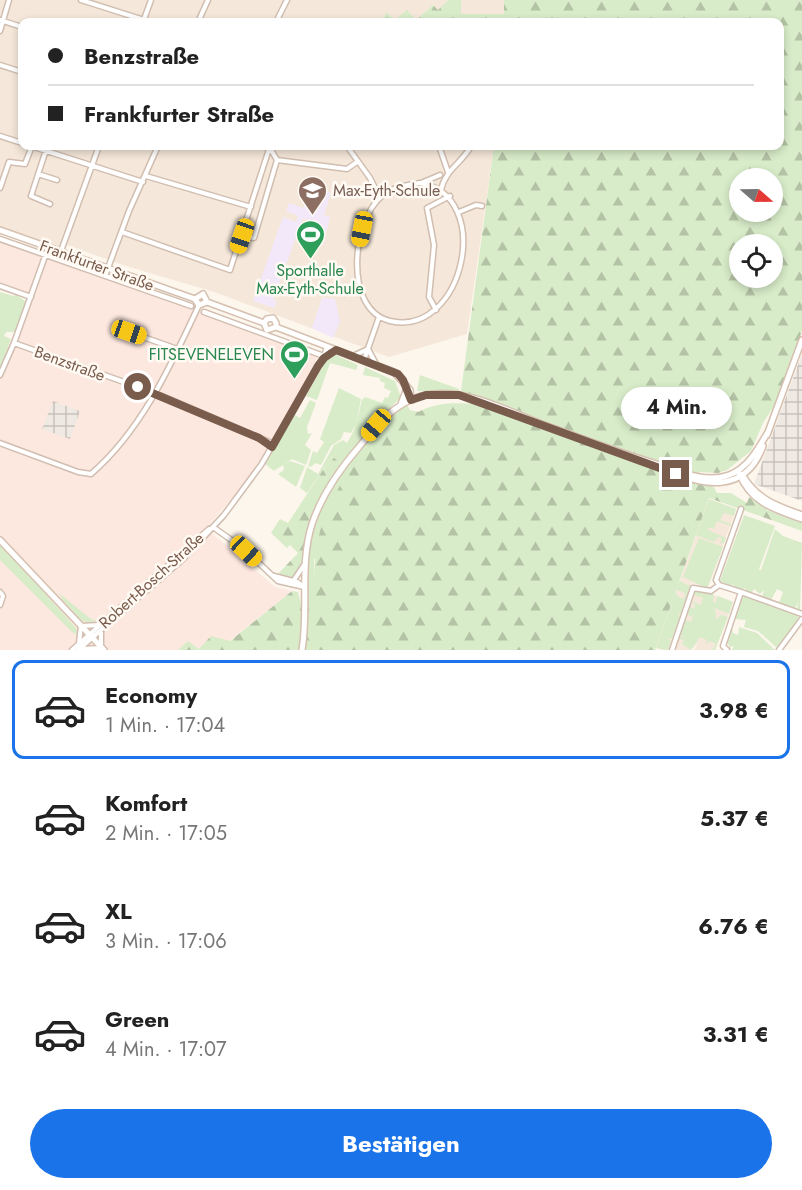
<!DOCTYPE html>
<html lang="de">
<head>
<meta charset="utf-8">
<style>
  :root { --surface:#fff; --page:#f6f6f6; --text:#222; --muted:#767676; --line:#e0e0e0; --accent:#1a73e8 }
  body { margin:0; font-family:Jost,sans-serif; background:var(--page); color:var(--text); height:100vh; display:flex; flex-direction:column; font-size:22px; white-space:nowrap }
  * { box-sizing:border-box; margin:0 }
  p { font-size:20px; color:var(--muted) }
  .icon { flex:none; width:33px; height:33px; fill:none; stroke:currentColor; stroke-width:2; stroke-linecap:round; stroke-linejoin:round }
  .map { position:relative; height:650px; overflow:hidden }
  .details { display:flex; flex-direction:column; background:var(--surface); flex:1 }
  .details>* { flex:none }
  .guide { position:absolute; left:18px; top:18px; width:766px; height:132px; border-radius:12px; box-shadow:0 3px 9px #0003; display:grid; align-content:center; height:132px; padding:0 30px; background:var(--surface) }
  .needle { width:39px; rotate:110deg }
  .controls { position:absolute; left:729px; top:168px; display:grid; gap:12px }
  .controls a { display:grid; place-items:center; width:54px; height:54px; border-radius:50%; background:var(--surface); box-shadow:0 3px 9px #0003; font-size:30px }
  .end { position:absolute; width:27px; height:27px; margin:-14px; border:8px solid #7a5c4d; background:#fff; box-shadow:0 0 0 3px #fff }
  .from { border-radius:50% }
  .bubble { position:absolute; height:42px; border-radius:21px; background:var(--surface); box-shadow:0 3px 9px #0003; font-size:20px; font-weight:700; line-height:42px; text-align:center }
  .car { position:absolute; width:18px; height:36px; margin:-18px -9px; border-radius:8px; box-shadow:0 0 4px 2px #0007; background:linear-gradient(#f5c518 24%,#345 0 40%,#f5c518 0 76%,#345 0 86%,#f5c518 0) }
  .guide b { display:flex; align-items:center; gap:21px; height:57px; font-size:22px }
  .guide b+b { border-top:2px solid var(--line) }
  .guide i { width:15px; height:15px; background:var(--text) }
  ul { padding:10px 0 0; list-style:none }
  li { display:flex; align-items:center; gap:18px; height:99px; margin:0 12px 9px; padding:0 18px; border:3px solid transparent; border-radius:12px }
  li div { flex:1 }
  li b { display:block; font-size:22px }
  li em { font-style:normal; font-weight:700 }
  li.active { border-color:var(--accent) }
  li>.icon { width:54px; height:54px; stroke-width:1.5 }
  .cta { display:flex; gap:12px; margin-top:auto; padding:12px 30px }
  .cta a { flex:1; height:69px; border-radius:36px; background:var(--accent); color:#fff; font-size:24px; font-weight:700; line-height:69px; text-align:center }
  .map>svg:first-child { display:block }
  .residential { fill:#f5e8da }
  .commercial { fill:#fde8e0 }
  .industrial { fill:url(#industrial-grid) }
  .education { fill:#f3e8fa }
  .green { fill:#d8ecc9 }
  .forest { fill:url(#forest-firs); fill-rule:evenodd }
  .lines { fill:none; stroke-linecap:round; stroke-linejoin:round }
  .street-casing { stroke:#d1beb0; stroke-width:7 }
  .secondary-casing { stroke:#d6c0b0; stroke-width:8 }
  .street { stroke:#fff; stroke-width:4 }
  .secondary { stroke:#fff; stroke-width:5 }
  .route { stroke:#7a5c4d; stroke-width:8 }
  .labels { text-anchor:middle; stroke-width:5; stroke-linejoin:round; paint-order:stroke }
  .education-label { font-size:16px; fill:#785e54; stroke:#fffaf3; text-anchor:start }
  .street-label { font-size:16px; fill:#7a5c4d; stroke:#fffaf3 }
  .leisure-label { font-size:16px; fill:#27864d; stroke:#fffaf3 }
</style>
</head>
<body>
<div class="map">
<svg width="802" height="650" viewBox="0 0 802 650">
  <defs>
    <pattern id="industrial-grid" width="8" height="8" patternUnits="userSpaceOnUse" patternTransform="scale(1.5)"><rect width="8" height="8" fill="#efe9e4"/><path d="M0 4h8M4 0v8" fill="none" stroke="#c7c0bb"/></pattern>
    <pattern id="forest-firs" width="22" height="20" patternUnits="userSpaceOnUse" patternTransform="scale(1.5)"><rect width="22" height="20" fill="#d8ecc9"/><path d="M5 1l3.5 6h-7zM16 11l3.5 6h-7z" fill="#b4c2a5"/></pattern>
  </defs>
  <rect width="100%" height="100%" fill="#fdf6ec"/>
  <!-- residential -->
  <path class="residential" d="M0,0H448L438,11L432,6L416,20H395L386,13L382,22H358L347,19L346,22H22V146H494L467,334L389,357L214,292L126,266L67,245L65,249L0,226Z
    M461,0H504L505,14H461Z
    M709,499L736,509L708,588L692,583L668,650H662L656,648Z
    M695,588L733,602L715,650H694L699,642L691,650H676V640Z"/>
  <!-- commercial -->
  <path class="commercial" d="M0,238L185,301L201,312L207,309L316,350L317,357L312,371L278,434L243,486L206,528L275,587L292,591L229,641L199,649L188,641L178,650H0V378L11,358L33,296L0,284Z"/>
  <!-- industrial -->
  <path class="industrial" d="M802,354V501L754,484Z
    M53,401L80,411L70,439L42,429Z"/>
  <!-- education -->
  <path class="education" d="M311,186L331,193L324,215L330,217L323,245L314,241L320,224L303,218L273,300L277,301L274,308L253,301L283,217L296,222L298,216L286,211L289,203L303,208Z
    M322,298L335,299L340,322L333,338L312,328Z"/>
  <!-- green -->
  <path class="green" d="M0,292L13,296L16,295L27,302L17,332H6L4,336L11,339L0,369Z
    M336,355L358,365L356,370L330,363L317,400L306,396L325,362Z
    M365,367L395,381L401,397L375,423L341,464L332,456L307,493L300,488L307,467L318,474L334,445L343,440L347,443C357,427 357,419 362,400L365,397L382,403L385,397L388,398L391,391L384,388L385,383L380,381V378L363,375Z
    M420,375L459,389V392L417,391Z
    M339,388L361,399L356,424L351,433L344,432L341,439L331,446L321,465L315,463L311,467L308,466L313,451L317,453L324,442L320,439Z
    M310,400L316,403L307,427L308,434L312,433L305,445L311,450L306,465L292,459L274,471L265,464L295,415L300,418Z
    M407,405L410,410L381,435L314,560L315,579L307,581C305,528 330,485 363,446C376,430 388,415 407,405Z
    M290,461L305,466L296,487L278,474L284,470L283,465Z
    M709,499L736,509L734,516L724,513L720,520L731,524V526L717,521L714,529L709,527L708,530L726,538L724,543H720L722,538L718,537L714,542L696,535Z
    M744,515L775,526L759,569H757L761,570L775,529L783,536L802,543L800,610L797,609L798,602L795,609L779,603L783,592L777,589L771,600L762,597L764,590L760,594L754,589L751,594L744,588L742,590L732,587L734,584L730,586L720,581Z
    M0,533L63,601L59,593L91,619L98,621L88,622L81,619L91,624L82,621Z
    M699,538L723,547L707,588L683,577Z
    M0,543L76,628L79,635L73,633L0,560Z
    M680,581L689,586L691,584L681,613L678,614L680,616L672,639L663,637L671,640L668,650L656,648L676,591L677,596L684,599L685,596L684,592L676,590Z
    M695,588L714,595L713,602L715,603L718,596L733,602L729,614L715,608L716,619L721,615L728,617L715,650H712L716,644L709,641L706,646L707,640L700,637L691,650L682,644L684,640L676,638L677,635L686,638L678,633L683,628L680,627L684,616L685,620L691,622L693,617L685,614L689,603L690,607L695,609L694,603L689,601L691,596L692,601L701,605L703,598L692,594Z
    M746,596L799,615L796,625L777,648L758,631L744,627L746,620L735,619L743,597Z
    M732,627L733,633L738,635L739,627L757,633L775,650H732L734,645L730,648L727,641Z"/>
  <!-- forest -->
  <path class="forest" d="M448,0H461V14H504V0H802V331L774,406L763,423L751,451L727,470L718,473L700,472L696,483L714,487L717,493H731L747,503L749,497L767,510L802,522V531L709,498L655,650H178L188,641L199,649L211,636L230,641L292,591L298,592L301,604L308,603L307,581L315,579C311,509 358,450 410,410L418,412C438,401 459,403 482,404L483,400L461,391L494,146H780V22H382L386,12L395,20L407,10L416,20L433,5L438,10ZM740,178H772V212H740ZM740,244H772V278H740Z
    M332,456L341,464L314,512L299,571L291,578L278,574L298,553L290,545L287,548L271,533L280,519L288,523Z"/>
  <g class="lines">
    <defs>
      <path id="street" d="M81,0L144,20
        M0,20L22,27
        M143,22L151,0
        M198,22L208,0
        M276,22L287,0
        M0,31L9,0
        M0,65L22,72
        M0,136L22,143
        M31,146L143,182
        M347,146L370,178L380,198
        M439,146L448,172
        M270,148L277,160L347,169L357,162
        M46,150L31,196L50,204
        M38,174L57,180
        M146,176L251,207
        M420,183C495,195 464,338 390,321C343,310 352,220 382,196C393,187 406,185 420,183Z
        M421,183L440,175
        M0,188L9,162L25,164L32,146
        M441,190C445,170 462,163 471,146
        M459,212L476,205L482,206
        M122,232L230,270L270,146
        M242,236L254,238L277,160
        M0,239L191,306
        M61,251L99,146
        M105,276L129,211L158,146
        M0,286L31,297
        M436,310L429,297L434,245L427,208L450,196
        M204,312L321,355
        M129,332L180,350
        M14,343L155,393L274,444
        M368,349L376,364
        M353,356L368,349
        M364,360L379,317
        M0,375L14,343L48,248
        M0,443L78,472L91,474C142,430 171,365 199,305
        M213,527L244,549L278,581L304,587
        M274,576L297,582L304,587
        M294,580L304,565
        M719,585L741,592L723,646L727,650
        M719,585L716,580L741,509
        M0,592L3,596L0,605
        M741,592L802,614
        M79,643L81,626L99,625
        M81,649L101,648V632
        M72,650L209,529
        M78,650L184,558L224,515L261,465L323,359L327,347
        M672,650L693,588L711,591L719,585
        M779,650L802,619"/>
      <path id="secondary" d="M0,230L195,299
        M195,299L203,294L207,302
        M195,299L199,305L207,302
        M207,302L264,323
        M264,323L267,319L273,318L276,323V327
        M264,323L267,330L276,327
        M276,327L394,372L410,390L411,400
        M401,404L406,391
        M767,435L802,340
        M668,470C705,487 746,493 763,446
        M739,473C751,503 774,509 802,519
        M743,476C758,500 777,506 802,515
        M0,540L104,650
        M302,650C309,608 299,565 312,524C322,494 339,470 359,447C376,426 393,404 421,396C462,385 509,412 547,426C585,440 624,454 663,466C683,473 708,483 729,475C748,468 758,449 768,432"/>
    </defs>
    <!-- street casing -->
    <use href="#street" class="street-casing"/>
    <!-- secondary casing -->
    <use href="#secondary" class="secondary-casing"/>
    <!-- street -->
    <use href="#street" class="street"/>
    <!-- secondary -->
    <use href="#secondary" class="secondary"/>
  </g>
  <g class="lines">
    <!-- route -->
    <path class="route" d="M138,387L259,438L272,447L318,366L324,358L336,350L398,374L403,380L411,400L426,395H459L676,474"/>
  </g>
  <!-- icons -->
  <defs>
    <symbol id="school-pin" viewBox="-11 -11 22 30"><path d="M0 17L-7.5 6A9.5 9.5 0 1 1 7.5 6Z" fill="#8d6e63" stroke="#fffaf3"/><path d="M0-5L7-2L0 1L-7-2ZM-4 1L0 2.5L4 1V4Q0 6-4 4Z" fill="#fff"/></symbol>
    <symbol id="stadium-pin" viewBox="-11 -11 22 30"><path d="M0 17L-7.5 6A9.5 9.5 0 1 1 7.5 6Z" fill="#2e9e5b" stroke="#fffaf3"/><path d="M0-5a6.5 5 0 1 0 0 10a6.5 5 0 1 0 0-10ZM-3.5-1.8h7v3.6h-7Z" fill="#fff"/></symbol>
  </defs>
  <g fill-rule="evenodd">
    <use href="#school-pin" x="296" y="174" width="33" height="45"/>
    <use href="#stadium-pin" x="294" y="218" width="33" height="45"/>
    <use href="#stadium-pin" x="278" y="338" width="33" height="45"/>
  </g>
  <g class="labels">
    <!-- education labels -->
    <g class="education-label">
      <text x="333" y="196">Max-Eyth-Schule</text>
    </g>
    <!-- street labels -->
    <g class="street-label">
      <text transform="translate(97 265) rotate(20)" y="6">Frankfurter Straße</text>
      <text transform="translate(70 363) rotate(20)" y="6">Benzstraße</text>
      <text transform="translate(151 580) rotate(-42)" y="6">Robert-Bosch-Straße</text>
    </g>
    <!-- leisure labels -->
    <g class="leisure-label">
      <text x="310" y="276">Sporthalle<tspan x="310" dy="18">Max-Eyth-Schule</tspan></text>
      <text x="274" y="360" text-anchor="end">FITSEVENELEVEN</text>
    </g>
  </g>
</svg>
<div class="controls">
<a><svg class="needle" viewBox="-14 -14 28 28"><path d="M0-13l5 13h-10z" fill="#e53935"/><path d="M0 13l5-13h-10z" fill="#767676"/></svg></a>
<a><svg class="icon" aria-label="locate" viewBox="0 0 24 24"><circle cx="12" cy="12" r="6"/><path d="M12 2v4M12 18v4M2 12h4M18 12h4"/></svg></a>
</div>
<i class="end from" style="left:138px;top:387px"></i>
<i class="end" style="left:676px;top:474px"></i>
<div class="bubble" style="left:621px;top:387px;width:111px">4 Min.</div>
<i class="car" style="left:362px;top:229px;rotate:191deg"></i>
<i class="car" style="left:242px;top:236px;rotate:199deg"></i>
<i class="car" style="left:129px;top:332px;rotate:109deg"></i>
<i class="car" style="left:376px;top:425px;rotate:220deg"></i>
<i class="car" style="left:246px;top:551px;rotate:133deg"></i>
<div class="guide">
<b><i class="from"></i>Benzstraße</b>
<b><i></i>Frankfurter Straße</b>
</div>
</div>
<section class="details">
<ul>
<li class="active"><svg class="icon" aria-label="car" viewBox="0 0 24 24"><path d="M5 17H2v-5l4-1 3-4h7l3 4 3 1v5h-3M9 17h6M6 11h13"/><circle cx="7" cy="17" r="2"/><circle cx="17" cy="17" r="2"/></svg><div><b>Economy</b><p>1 Min. · 17:04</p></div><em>3.98 €</em></li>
<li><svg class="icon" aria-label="car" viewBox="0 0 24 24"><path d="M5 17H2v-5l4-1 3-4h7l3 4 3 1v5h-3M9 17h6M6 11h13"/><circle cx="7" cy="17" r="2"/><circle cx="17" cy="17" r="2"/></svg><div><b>Komfort</b><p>2 Min. · 17:05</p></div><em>5.37 €</em></li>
<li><svg class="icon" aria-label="car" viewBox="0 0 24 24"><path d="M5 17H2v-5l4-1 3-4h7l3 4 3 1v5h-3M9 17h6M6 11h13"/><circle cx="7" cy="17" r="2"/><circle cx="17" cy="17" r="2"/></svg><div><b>XL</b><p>3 Min. · 17:06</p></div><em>6.76 €</em></li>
<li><svg class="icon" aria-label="car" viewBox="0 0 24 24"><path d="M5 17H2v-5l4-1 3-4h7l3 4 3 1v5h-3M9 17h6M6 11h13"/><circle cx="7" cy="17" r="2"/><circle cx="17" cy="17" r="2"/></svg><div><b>Green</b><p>4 Min. · 17:07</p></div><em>3.31 €</em></li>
</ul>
<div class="cta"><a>Bestätigen</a></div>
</section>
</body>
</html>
